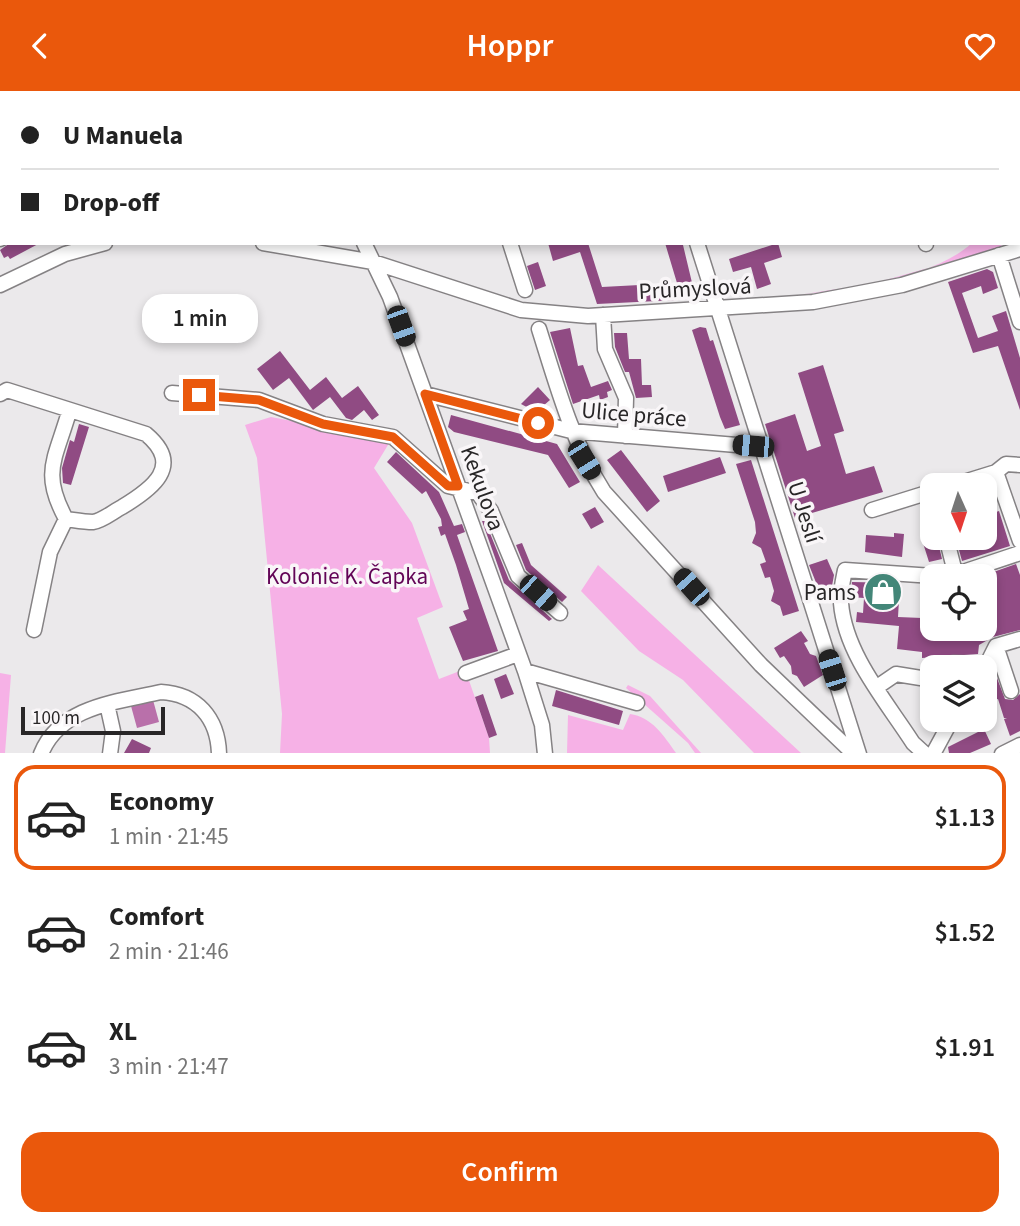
<!DOCTYPE html>
<html lang="en">
<head>
<meta charset="utf-8">
<style>
  :root { --surface:#fff; --page:#f2f2f2; --text:#222; --muted:#767676; --line:#e0e0e0; --accent:#ea580c }
  body { margin:0; font-family:"Source Sans 3",sans-serif; background:var(--page); color:var(--text); height:100vh; display:flex; flex-direction:column; font-size:26px; white-space:nowrap }
  * { box-sizing:border-box; margin:0 }
  p { font-size:23px; color:var(--muted) }
  .icon { flex:none; width:38px; height:38px; fill:none; stroke:currentColor; stroke-width:2; stroke-linecap:round; stroke-linejoin:round }
  .map { position:relative; height:662px; overflow:hidden }
  .drawer { display:flex; flex-direction:column; background:var(--surface); flex:1 }
  .drawer>* { flex:none }
  .hud { position:absolute; left:0px; top:0px; width:1020px; height:154px; box-shadow:0 4px 10px #0003; display:grid; align-content:center; height:154px; padding:0 21px; background:var(--surface) }
  .needle { width:46px; rotate:177deg }
  .buttons { position:absolute; left:920px; top:382px; display:grid; gap:14px }
  .buttons a { display:grid; place-items:center; width:77px; height:77px; border-radius:14px; background:var(--surface); box-shadow:0 4px 10px #0003; font-size:35px }
  .scale { position:absolute; left:21px; bottom:18px; width:144px; box-sizing:border-box; padding-left:7px; border:4px solid #282627; border-top:0; font-size:19px; line-height:24px; white-space:nowrap; color:#282627; -webkit-text-stroke:5px #f9f6f8; paint-order:stroke }
  .end { position:absolute; width:32px; height:32px; margin:-16px; border:9px solid #ea580c; background:#fff; box-shadow:0 0 0 4px #fff }
  .from { border-radius:50% }
  .bubble { position:absolute; height:49px; border-radius:21px; background:var(--surface); box-shadow:0 4px 10px #0003; font-size:23px; font-weight:600; line-height:49px; text-align:center }
  .car { position:absolute; width:21px; height:42px; margin:-21px -10px; border-radius:9px; box-shadow:0 0 5px 2px #0007; background:linear-gradient(#222 24%,#8ab4d8 0 40%,#222 0 76%,#8ab4d8 0 86%,#222 0) }
  .hud b { display:flex; align-items:center; gap:24px; height:66px; font-size:26px }
  .hud b+b { border-top:2px solid var(--line) }
  .hud i { width:18px; height:18px; background:var(--text) }
  ul { padding:12px 0 0; list-style:none }
  li { display:flex; align-items:center; gap:21px; height:105px; margin:0 14px 10px; padding:0 7px; border:4px solid transparent; border-radius:21px }
  li div { flex:1 }
  li b { display:block; font-size:26px }
  li em { font-style:normal; font-weight:600 }
  li.selected { border-color:var(--accent) }
  li>.icon { width:63px; height:63px; stroke-width:1.5 }
  .button { display:flex; gap:14px; margin-top:auto; padding:14px 21px }
  .button a { flex:1; height:80px; border-radius:21px; background:var(--accent); color:#fff; font-size:28px; font-weight:600; line-height:80px; text-align:center }
  header { display:flex; justify-content:space-between; align-items:center; height:91px; padding:0 21px; background:var(--accent); color:#fff; font-size:32px; font-weight:600 }
  .map>svg:first-child { display:block }
  .green { fill:#f6b1e6 }
  .water { fill:#b970aa }
  .building { fill:#904b83 }
  .lines { fill:none; stroke-linecap:round; stroke-linejoin:round }
  .minor-casing { stroke:#858284; stroke-width:17 }
  .minor { stroke:#fff; stroke-width:14 }
  .route { stroke:#ea580c; stroke-width:9 }
  .labels { text-anchor:middle; stroke-width:7; stroke-linejoin:round; paint-order:stroke }
  .street-label { font-size:23px; fill:#282627; stroke:#f9f6f8 }
  .park-label { font-size:23px; fill:#620456; stroke:#f9f6f8 }
  .poi-label { font-size:23px; fill:#282627; stroke:#f9f6f8; text-anchor:end }
</style>
</head>
<body>
<header><svg class="icon" aria-label="back" viewBox="0 0 24 24"><path d="M15 5l-7 7 7 7"/></svg>Hoppr<svg class="icon" aria-label="heart" viewBox="0 0 24 24"><path d="M12 20l-8-8c-3-5 5-10 8-4 3-6 11-1 8 4z"/></svg></header>
<div class="map">
<svg width="1020" height="663" viewBox="0 0 1020 663">
  <rect width="100%" height="100%" fill="#ebe9eb"/>
  <!-- green -->
  <path class="green" d="M972,152H1000L1002,156L861,196L798,204C849,196 933,188 972,152Z
    M271,326L391,349L374,377L412,432L443,516L417,527L439,588L465,578L489,647L490,662H280L282,623L257,367L245,334Z
    M598,474L801,662H754L683,589L639,560L581,500Z
    M0,582L11,584L5,662H0Z
    M628,594L650,605L701,662H695L688,652L626,597Z
    M630,623C652,626 664,645 676,662H567L568,624L623,639Z"/>
  <!-- water -->
  <path class="water" d="M153,609L159,631L137,637L131,615Z"/>
  <!-- building -->
  <path class="building" d="M10,152H40L10,168L8,165L4,167L0,159Z
    M548,152H588L602,196L677,192L665,152H687L683,154L694,200L676,206L677,209L597,213L580,161L553,170Z
    M778,152L782,166L764,172L771,193L757,198L751,176L733,181L729,168Z
    M538,171L546,195L535,199L527,175Z
    M987,178L993,181L998,197L983,203L981,195L962,202L978,247L998,240L992,225L1006,220L1020,267V319L998,255L973,262L948,191Z
    M700,236L706,237L710,250L713,249L740,334L725,338L720,326L692,239Z
    M570,237L578,275L583,274L591,296L608,290L612,299L607,301L608,306L600,309L599,304L573,313L550,241Z
    M614,242H627L629,268H641L642,294H651L652,306L636,307L629,281H625L615,256Z
    M280,260L310,299L326,286L342,307L358,295L379,324L372,329L364,319L352,329L346,327L330,306L313,319L289,287L273,299L257,278Z
    M823,274L844,340L834,343L846,383L874,375L883,401L795,427L765,333L795,323L807,360L821,355L798,282Z
    M538,296L550,309L536,321L521,313Z
    M451,324L557,353L580,391L569,397L548,364L454,341L448,336Z
    M79,333L89,336L71,394L63,392L62,377L70,349L74,351Z
    M621,359L660,410L647,421L607,369Z
    M396,361L439,401L454,435L462,433L465,441L457,444L498,560L463,570L449,536L467,529L463,520L469,518L456,474L445,443L441,445L438,436L442,435L441,428L426,400L422,403L387,371Z
    M720,366L726,382L668,401L663,385Z
    M751,369L799,520L783,525L780,515L771,510L774,500L770,486L765,487L760,473L766,471L761,457L752,452L756,442L755,431L736,373Z
    M595,416L604,431L591,438L582,423Z
    M999,420L1010,455L962,470L959,459L964,457L963,454L985,447V433L989,431L987,424Z
    M482,430H485L509,489L552,528L549,530L504,492Z
    M894,442L904,443L902,466L865,461L866,444L894,446Z
    M937,447L942,468L929,471L923,452Z
    M522,452L531,474L567,506L562,511L526,479L516,454Z
    M827,468L834,484L832,495L819,499L809,474Z
    M1016,473L1020,484V539L993,546L979,554L978,563L922,567V561L897,558L899,535L856,531L857,521L863,522L864,507L850,506L852,491L900,492L898,526L922,527L921,539L967,542L972,547H980L986,538L985,484Z
    M801,540L808,550L804,552L810,563L816,565L823,584L804,596L797,585L792,583L791,575L784,565L780,567L774,557Z
    M506,583L514,603L501,608L494,588Z
    M997,587L1005,608L1013,609L1020,603V640L1010,645L1004,628L1007,627H1004L998,608L985,612V591Z
    M556,599L623,620L619,634L552,615Z
    M483,603L497,644L489,647L475,606Z
    M984,638L991,653L970,662H949L948,656Z
    M132,648L151,657L149,662H124Z"/>
  <g class="lines">
    <defs>
      <path id="minor" d="M234,0L236,2
        M288,0L289,2
        M323,0L324,2
        M376,0L380,2
        M483,0L485,2
        M722,0L723,2
        M653,2L658,0
        M0,24H2
        M0,82L2,81
        M1018,132L1020,131
        M0,148L2,147
        M263,152L373,171L521,219L588,225L813,211L902,194L1020,158
        M364,152L390,206L525,580L542,634L545,663
        M510,152L525,199
        M697,152L859,663
        M926,152V153
        M999,164L1020,231
        M0,194L65,163L105,152
        M603,224L605,258L626,307L625,345
        M539,238C557,295 572,351 604,401L761,574L854,663
        M172,302L259,309L323,333L393,346L448,395L478,402L491,420L518,485L560,522
        M0,303L7,299L146,343C184,375 152,398 122,416C114,420 102,430 93,431C84,431 74,429 66,428C41,382 55,369 69,321
        M425,303L571,340L760,356
        M996,381L1020,450
        M954,394L996,381L1006,373L1020,374
        M872,419L933,400
        M946,446L956,485
        M951,485L1020,462
        M976,537V538
        M34,539L50,461L66,428
        M953,572L987,573L996,555
        M525,580L637,612
        M466,582L518,563
        M877,596L896,583L933,589
        M1011,600L996,555L1020,548
        M107,613L113,640L110,663
        M41,663C60,615 117,611 161,601C197,603 218,627 219,663
        M925,663L913,652C886,610 845,563 841,512C840,501 843,489 845,479L933,485
        M933,663L952,628
        M1002,663L1020,654"/>
    </defs>
    <!-- minor casing -->
    <use href="#minor" class="minor-casing"/>
    <!-- minor -->
    <use href="#minor" class="minor"/>
  </g>
  <g class="lines">
    <!-- route -->
    <path class="route" d="M199,304L259,309L323,333L393,346L448,395H458L425,303L538,332"/>
  </g>
  <!-- icons -->
  <defs>
    <symbol id="shop-disc" viewBox="-11 -11 22 22"><circle r="9.5" fill="#438678" stroke="#f9f6f8"/><path d="M-5-2.5h2.3a2.7 3.5 0 0 1 5.4 0H5L5.5 6h-11ZM-1.5-2.5h3a1.5 2.3 0 0 0-3 0Z" fill="#fff"/></symbol>
  </defs>
  <g fill-rule="evenodd">
    <use href="#shop-disc" x="861" y="479" width="44" height="44"/>
  </g>
  <g class="labels">
    <!-- street labels -->
    <g class="street-label">
      <text transform="translate(695 197) rotate(-3)" y="8">Průmyslová</text>
      <text transform="translate(634 323) rotate(5)" y="8">Ulice práce</text>
      <text transform="translate(483 397) rotate(70)" y="8">Kekulova</text>
      <text transform="translate(805 421) rotate(72)" y="8">U Jeslí</text>
    </g>
    <!-- park labels -->
    <g class="park-label">
      <text x="347" y="493">Kolonie K. Čapka</text>
    </g>
    <!-- poi labels -->
    <g class="poi-label">
      <text x="856" y="509">Pams</text>
    </g>
  </g>
</svg>
<div class="buttons">
<a><svg class="needle" viewBox="-14 -14 28 28"><path d="M0-13l5 13h-10z" fill="#e53935"/><path d="M0 13l5-13h-10z" fill="#767676"/></svg></a>
<a><svg class="icon" aria-label="locate" viewBox="0 0 24 24"><circle cx="12" cy="12" r="6"/><path d="M12 2v4M12 18v4M2 12h4M18 12h4"/></svg></a>
<a><svg class="icon" aria-label="layers" viewBox="0 0 24 24"><path d="M12 4l9 5-9 5-9-5zM3 14l9 5 9-5"/></svg></a>
</div>
<div class="scale">100 m</div>
<i class="end from" style="left:538px;top:332px"></i>
<i class="end" style="left:199px;top:304px"></i>
<div class="bubble" style="left:142px;top:203px;width:116px">1 min</div>
<i class="car" style="left:401px;top:235px;rotate:160deg"></i>
<i class="car" style="left:753px;top:355px;rotate:275deg"></i>
<i class="car" style="left:584px;top:369px;rotate:148deg"></i>
<i class="car" style="left:691px;top:496px;rotate:318deg"></i>
<i class="car" style="left:538px;top:502px;rotate:132deg"></i>
<i class="car" style="left:832px;top:579px;rotate:342deg"></i>
<div class="hud">
<b><i class="from"></i>U Manuela</b>
<b><i></i>Drop-off</b>
</div>
</div>
<section class="drawer">
<ul>
<li class="selected"><svg class="icon" aria-label="car" viewBox="0 0 24 24"><path d="M5 17H2v-5l4-1 3-4h7l3 4 3 1v5h-3M9 17h6M6 11h13"/><circle cx="7" cy="17" r="2"/><circle cx="17" cy="17" r="2"/></svg><div><b>Economy</b><p>1 min · 21:45</p></div><em>$1.13</em></li>
<li><svg class="icon" aria-label="car" viewBox="0 0 24 24"><path d="M5 17H2v-5l4-1 3-4h7l3 4 3 1v5h-3M9 17h6M6 11h13"/><circle cx="7" cy="17" r="2"/><circle cx="17" cy="17" r="2"/></svg><div><b>Comfort</b><p>2 min · 21:46</p></div><em>$1.52</em></li>
<li><svg class="icon" aria-label="car" viewBox="0 0 24 24"><path d="M5 17H2v-5l4-1 3-4h7l3 4 3 1v5h-3M9 17h6M6 11h13"/><circle cx="7" cy="17" r="2"/><circle cx="17" cy="17" r="2"/></svg><div><b>XL</b><p>3 min · 21:47</p></div><em>$1.91</em></li>
</ul>
<div class="button"><a>Confirm</a></div>
</section>
</body>
</html>
